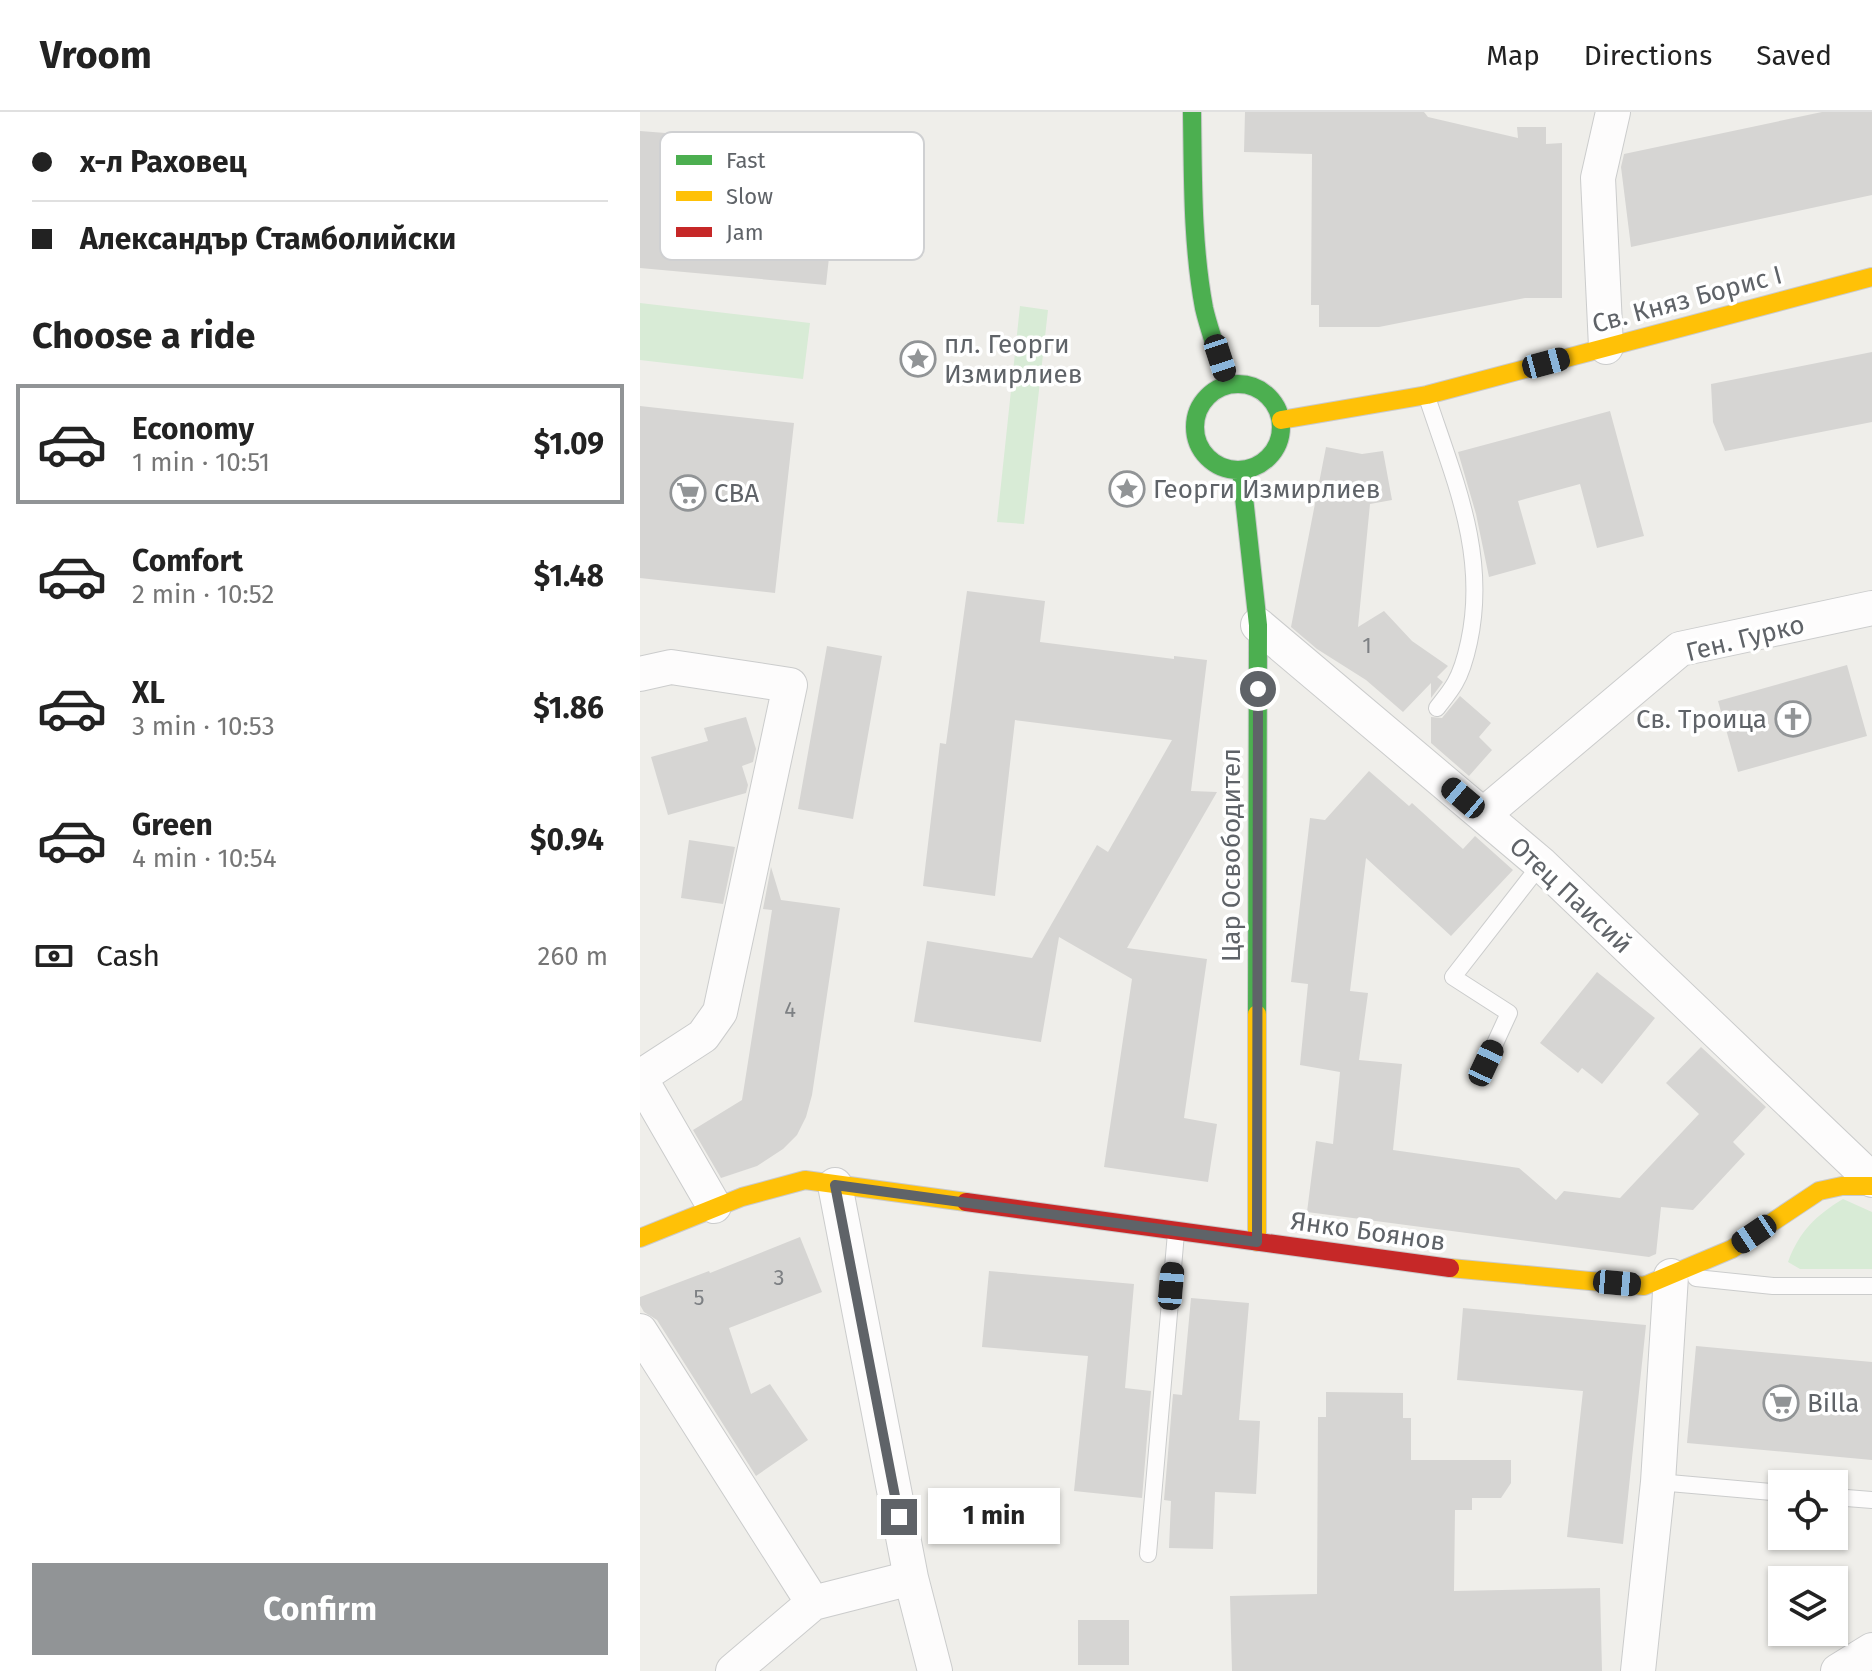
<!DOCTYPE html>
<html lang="en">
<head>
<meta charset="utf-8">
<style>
  :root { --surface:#fff; --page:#f6f6f6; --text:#222; --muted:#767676; --line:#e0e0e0; --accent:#919496 }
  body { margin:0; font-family:"Fira Sans",sans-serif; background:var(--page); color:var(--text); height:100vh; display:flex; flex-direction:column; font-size:30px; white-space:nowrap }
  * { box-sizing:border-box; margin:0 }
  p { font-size:26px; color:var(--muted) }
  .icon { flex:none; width:44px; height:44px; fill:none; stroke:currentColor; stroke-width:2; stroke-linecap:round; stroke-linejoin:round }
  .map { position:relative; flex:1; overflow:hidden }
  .side { display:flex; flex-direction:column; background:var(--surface); width:640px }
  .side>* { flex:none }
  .hud { display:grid; align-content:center; height:176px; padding:0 32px; background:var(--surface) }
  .tools { position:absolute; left:1128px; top:1358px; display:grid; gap:16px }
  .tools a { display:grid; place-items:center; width:80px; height:80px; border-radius:0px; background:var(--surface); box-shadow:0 2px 6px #0004; font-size:40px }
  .end { position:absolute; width:36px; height:36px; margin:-18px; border:10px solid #5f6368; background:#fff; box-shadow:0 0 0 4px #fff }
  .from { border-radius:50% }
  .bubble { position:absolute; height:56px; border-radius:0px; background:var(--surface); box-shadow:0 2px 6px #0004; font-size:26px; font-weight:700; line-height:56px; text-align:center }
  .car { position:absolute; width:24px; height:48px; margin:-24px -12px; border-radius:10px; box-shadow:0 0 6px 2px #0007; background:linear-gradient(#222 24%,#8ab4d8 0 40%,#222 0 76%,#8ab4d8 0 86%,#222 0) }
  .hud b { display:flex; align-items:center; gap:28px; height:76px; font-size:30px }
  .hud b+b { border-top:2px solid var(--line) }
  .hud i { width:20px; height:20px; background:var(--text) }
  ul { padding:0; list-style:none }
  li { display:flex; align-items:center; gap:24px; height:120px; margin:0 16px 12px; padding:0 16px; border:4px solid transparent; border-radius:0px }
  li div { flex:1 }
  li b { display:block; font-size:30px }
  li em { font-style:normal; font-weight:700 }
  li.selected { border-color:var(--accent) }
  li>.icon { width:72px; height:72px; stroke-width:1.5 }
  h2 { padding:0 32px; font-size:36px; line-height:96px }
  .pay { display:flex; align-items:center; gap:20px; height:88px; padding:0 32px; font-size:30px }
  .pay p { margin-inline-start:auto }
  .button { display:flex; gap:16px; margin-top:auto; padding:16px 32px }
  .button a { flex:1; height:92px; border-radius:0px; background:var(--accent); color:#fff; font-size:32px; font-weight:700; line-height:92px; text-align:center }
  header { display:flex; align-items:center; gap:48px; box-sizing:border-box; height:112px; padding:0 40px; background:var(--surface); border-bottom:2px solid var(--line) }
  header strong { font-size:38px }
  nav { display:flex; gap:44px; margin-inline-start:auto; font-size:28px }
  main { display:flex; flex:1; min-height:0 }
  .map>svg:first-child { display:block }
  .green { fill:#d8ebd6 }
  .building { fill:#d6d5d3 }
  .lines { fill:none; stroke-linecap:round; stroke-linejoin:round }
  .lane-casing { stroke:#cbcccc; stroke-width:18 }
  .street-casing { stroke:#cbcccc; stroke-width:36 }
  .fast-casing { stroke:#cacacb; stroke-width:20 }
  .slow-casing { stroke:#cacacb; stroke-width:20 }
  .jam-casing { stroke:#cacacb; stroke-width:20 }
  .lane { stroke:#fdfcfc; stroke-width:16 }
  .street { stroke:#fdfcfc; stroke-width:34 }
  .fast { stroke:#4caf50; stroke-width:18 }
  .slow { stroke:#ffc107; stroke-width:18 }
  .jam { stroke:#c62828; stroke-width:18 }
  .route { stroke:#5f6368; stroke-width:10 }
  .labels { text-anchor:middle; stroke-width:7; stroke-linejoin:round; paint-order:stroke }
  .number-label { font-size:22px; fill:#7e8184 }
  .street-label { font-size:26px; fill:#5f6368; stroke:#fff }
  .poi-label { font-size:26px; fill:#5f6368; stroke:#fff; text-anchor:start }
  .key { fill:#fff; stroke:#cfd0d2; stroke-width:2 }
  .key-label { font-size:22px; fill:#5f6368 }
</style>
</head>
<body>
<header>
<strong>Vroom</strong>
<nav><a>Map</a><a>Directions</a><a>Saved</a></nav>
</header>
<main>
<section class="side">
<div class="hud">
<b><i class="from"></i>х-л Раховец</b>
<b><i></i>Александър Стамболийски</b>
</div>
<h2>Choose a ride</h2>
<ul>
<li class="selected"><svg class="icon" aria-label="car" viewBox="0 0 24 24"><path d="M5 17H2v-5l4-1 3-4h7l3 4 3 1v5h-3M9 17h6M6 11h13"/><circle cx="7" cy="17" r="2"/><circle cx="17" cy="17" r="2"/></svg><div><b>Economy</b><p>1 min · 10:51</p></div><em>$1.09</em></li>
<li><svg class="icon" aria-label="car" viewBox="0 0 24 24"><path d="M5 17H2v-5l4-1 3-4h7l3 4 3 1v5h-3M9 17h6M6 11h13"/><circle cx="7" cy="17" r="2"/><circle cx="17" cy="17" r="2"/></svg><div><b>Comfort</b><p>2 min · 10:52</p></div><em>$1.48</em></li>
<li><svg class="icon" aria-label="car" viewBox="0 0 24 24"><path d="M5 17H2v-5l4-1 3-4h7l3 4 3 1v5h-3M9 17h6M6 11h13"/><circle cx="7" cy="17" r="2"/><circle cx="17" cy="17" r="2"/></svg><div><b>XL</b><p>3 min · 10:53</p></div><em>$1.86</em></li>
<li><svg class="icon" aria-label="car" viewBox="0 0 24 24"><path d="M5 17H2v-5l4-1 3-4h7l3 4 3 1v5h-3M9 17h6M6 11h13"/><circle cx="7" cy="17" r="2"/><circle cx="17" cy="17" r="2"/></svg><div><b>Green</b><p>4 min · 10:54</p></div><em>$0.94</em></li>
</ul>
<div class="pay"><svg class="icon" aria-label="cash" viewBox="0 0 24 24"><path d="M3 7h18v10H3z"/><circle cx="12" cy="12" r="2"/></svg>Cash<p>260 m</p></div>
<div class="button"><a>Confirm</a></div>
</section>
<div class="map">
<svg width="1232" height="1559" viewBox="0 0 1232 1559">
  <rect width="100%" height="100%" fill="#efeeea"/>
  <!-- green -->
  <path class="green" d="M0,191L170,211L163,267L0,248Z
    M380,194L408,198L384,412L357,410Z
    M1203,1087L1232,1100V1157H1160L1148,1150C1159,1120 1176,1103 1203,1087Z"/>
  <!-- building -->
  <path class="building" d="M605,0H784L788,5L878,26L877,15H906V32L922,31V186H885L739,215H679V193H671L672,42L604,40Z
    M1182,0H1232V83L991,135L981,55L984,42Z
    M0,19L201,35L186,173L0,156Z
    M1232,240V310L1085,339L1073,310L1071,272Z
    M0,294L154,311L135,481L0,466Z
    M970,299L1004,424L957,436L940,372L878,389L896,452L849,465L836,402L818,340Z
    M686,335L722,342L743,339L752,388L730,392L718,515L744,499L772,529L808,554L797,565L803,570L791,586V571L763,600L726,568L677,537L651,515Z
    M327,479L405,489L400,530L534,547V544L567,548L551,679L577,680L487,836L567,847L544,1006L577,1012L568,1070L464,1055L492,867L419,825L401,930L274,910L287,829L392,846L457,733L468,740L532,628L375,608L355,784L283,774L300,631L306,632Z
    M187,534L242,544L213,707L158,697Z
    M1207,553L1227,624L1098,660L1078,589Z
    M820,584L851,611L839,625L852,638L829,664L791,631V605L802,606Z
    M106,605L116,637L113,650L102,654L108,673L106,681L28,703L11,645L68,629L64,616Z
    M729,659L769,694L772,691L823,737L835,724L873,758L811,824L726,746L710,879L728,881L719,948L762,952L753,1038L879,1056L916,1088L924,1079L980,1086L1059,1002L1026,971L1061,935L1126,995L1093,1030L1105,1042L1053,1098L1021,1095L1016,1142L1009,1145L667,1100L676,1029L693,1032L700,960L660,953L668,872L651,870L670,706L685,708Z
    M49,728L95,735L83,792L41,786Z
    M131,755L141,788L200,796L172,983L166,1005L157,1023L143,1037L117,1054L81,1066L53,1018L102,988L132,798L123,797Z
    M957,860L1015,906L962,972L942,956L938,961L900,931Z
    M160,1125L182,1180L89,1216L111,1282L130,1272L168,1328L116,1364L17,1208L4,1200L0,1193V1185L69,1159L70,1161Z
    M349,1159L494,1172L485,1276L511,1279L502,1386L434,1379L448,1244L342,1235Z
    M551,1186L609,1191L599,1308L620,1309L616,1382L575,1380L573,1437L529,1436L531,1389L524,1388L533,1282L542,1283Z
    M823,1196L1006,1213L983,1432L927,1425L943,1279L817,1268Z
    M1056,1234L1232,1250V1348L1047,1331Z
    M686,1280L763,1281V1306H771V1348H871V1371L861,1386H832V1398H815L814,1479L960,1476L962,1559H592L590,1484L677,1482L678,1305H686Z
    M438,1508H489V1553H438Z"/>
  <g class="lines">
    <defs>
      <path id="lane" d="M787,285C814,367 848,442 829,530C826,544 822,559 815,571C810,580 803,588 797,596
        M846,951L869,901L813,865L901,752
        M1056,1166L1133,1174H1232
        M1018,1370L1142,1381
        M1194,1385L1232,1388
        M508,1442L536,1121"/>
      <path id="street" d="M966,235L958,66L973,0
        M618,513L901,752L1232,1068
        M0,562L31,555L150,573L80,900L63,924L0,965
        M843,703L1040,537L1232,496
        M0,966L74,1094
        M195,1073L271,1466L295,1559
        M0,1219L173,1491
        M93,1559L173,1491L271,1466
        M998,1559L1018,1370L1031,1164
        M1198,1559L1232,1538"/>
      <path id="fast" d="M552,0C553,65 552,132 564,196C570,222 580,247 588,272
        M555 315a43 43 0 1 1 86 0a43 43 0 1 1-86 0Z
        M601,358L618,513L617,902"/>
      <path id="slow" d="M641,308L787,283L1232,165
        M0,1126L102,1085L165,1068L326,1090
        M617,1130V902
        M810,1156L1004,1174L1092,1137L1179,1079L1202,1074H1232"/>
      <path id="jam" d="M326,1090L810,1156"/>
    </defs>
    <!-- lane casing -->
    <use href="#lane" class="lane-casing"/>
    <!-- street casing -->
    <use href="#street" class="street-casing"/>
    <!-- fast casing -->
    <use href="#fast" class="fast-casing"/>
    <!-- slow casing -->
    <use href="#slow" class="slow-casing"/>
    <!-- jam casing -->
    <use href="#jam" class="jam-casing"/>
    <!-- lane -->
    <use href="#lane" class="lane"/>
    <!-- street -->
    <use href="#street" class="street"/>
    <!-- fast -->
    <use href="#fast" class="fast"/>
    <!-- slow -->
    <use href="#slow" class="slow"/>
    <!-- jam -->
    <use href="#jam" class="jam"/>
  </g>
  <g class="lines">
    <!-- route -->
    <path class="route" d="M259,1405L195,1073L617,1130L618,577"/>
  </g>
  <!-- icons -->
  <defs>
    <symbol id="sight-ring" viewBox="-11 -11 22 22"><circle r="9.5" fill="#fff" stroke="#919496" stroke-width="1.5"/><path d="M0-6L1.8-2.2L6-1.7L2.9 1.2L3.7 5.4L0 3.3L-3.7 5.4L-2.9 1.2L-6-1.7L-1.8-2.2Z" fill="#919496"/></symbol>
    <symbol id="supermarket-ring" viewBox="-11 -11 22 22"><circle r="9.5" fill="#fff" stroke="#919496" stroke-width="1.5"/><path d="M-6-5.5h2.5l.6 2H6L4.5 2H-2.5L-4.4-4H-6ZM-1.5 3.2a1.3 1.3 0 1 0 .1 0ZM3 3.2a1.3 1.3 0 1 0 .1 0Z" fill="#919496"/></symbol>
    <symbol id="church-ring" viewBox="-11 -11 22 22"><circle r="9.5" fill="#fff" stroke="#919496" stroke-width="1.5"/><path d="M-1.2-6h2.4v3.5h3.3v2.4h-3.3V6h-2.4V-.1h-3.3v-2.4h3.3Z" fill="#919496"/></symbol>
  </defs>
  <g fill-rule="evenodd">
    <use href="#sight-ring" x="258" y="227" width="40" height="40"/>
    <use href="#sight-ring" x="467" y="357" width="40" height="40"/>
    <use href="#supermarket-ring" x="28" y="361" width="40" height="40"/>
    <use href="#church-ring" x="1133" y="587" width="40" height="40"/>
    <use href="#supermarket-ring" x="1121" y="1271" width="40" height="40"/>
  </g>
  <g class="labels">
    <!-- number labels -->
    <g class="number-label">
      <text x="727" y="541">1</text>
      <text x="150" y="905">4</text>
      <text x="139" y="1173">3</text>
      <text x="59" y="1193">5</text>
    </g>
    <!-- street labels -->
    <g class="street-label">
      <text transform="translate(1047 187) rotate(-15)" y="9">Св. Княз Борис I</text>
      <text transform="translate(1105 526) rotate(-14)" y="9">Ген. Гурко</text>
      <text transform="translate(591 743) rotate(-90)" y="9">Цар Освободител</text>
      <text transform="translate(931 783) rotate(43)" y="9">Отец Паисий</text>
      <text transform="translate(728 1119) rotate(8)" y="9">Янко Боянов</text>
    </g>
    <!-- poi labels -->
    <g class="poi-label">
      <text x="304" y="241">пл. Георги<tspan x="304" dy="30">Измирлиев</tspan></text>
      <text x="513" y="386">Георги Измирлиев</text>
      <text x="74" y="390">CBA</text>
      <text x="1127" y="616" text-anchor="end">Св. Троица</text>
      <text x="1167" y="1300">Billa</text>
    </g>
  </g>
  <!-- legend -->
  <rect x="20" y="20" width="264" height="128" rx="12" class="key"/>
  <rect x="36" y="43" width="36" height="10" fill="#4caf50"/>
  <rect x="36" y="79" width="36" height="10" fill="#ffc107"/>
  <rect x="36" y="115" width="36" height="10" fill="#c62828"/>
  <g class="key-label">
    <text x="86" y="56">Fast</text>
    <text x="86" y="92">Slow</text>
    <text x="86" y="128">Jam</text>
  </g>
</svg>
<div class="tools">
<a><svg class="icon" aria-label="locate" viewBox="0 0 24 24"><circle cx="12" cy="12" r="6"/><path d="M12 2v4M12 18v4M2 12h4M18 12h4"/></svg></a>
<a><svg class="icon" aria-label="layers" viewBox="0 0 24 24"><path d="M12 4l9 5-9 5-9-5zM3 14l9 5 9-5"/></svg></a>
</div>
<i class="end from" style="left:618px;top:577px"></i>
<i class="end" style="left:259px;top:1405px"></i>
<div class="bubble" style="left:288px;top:1376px;width:132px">1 min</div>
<i class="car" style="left:580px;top:246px;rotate:162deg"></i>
<i class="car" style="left:906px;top:251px;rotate:75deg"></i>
<i class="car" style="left:823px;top:686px;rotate:310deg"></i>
<i class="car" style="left:846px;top:951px;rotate:25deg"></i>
<i class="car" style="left:1114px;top:1122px;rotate:236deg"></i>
<i class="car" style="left:977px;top:1171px;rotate:95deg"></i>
<i class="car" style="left:531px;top:1174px;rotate:5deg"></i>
</div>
</main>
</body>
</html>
